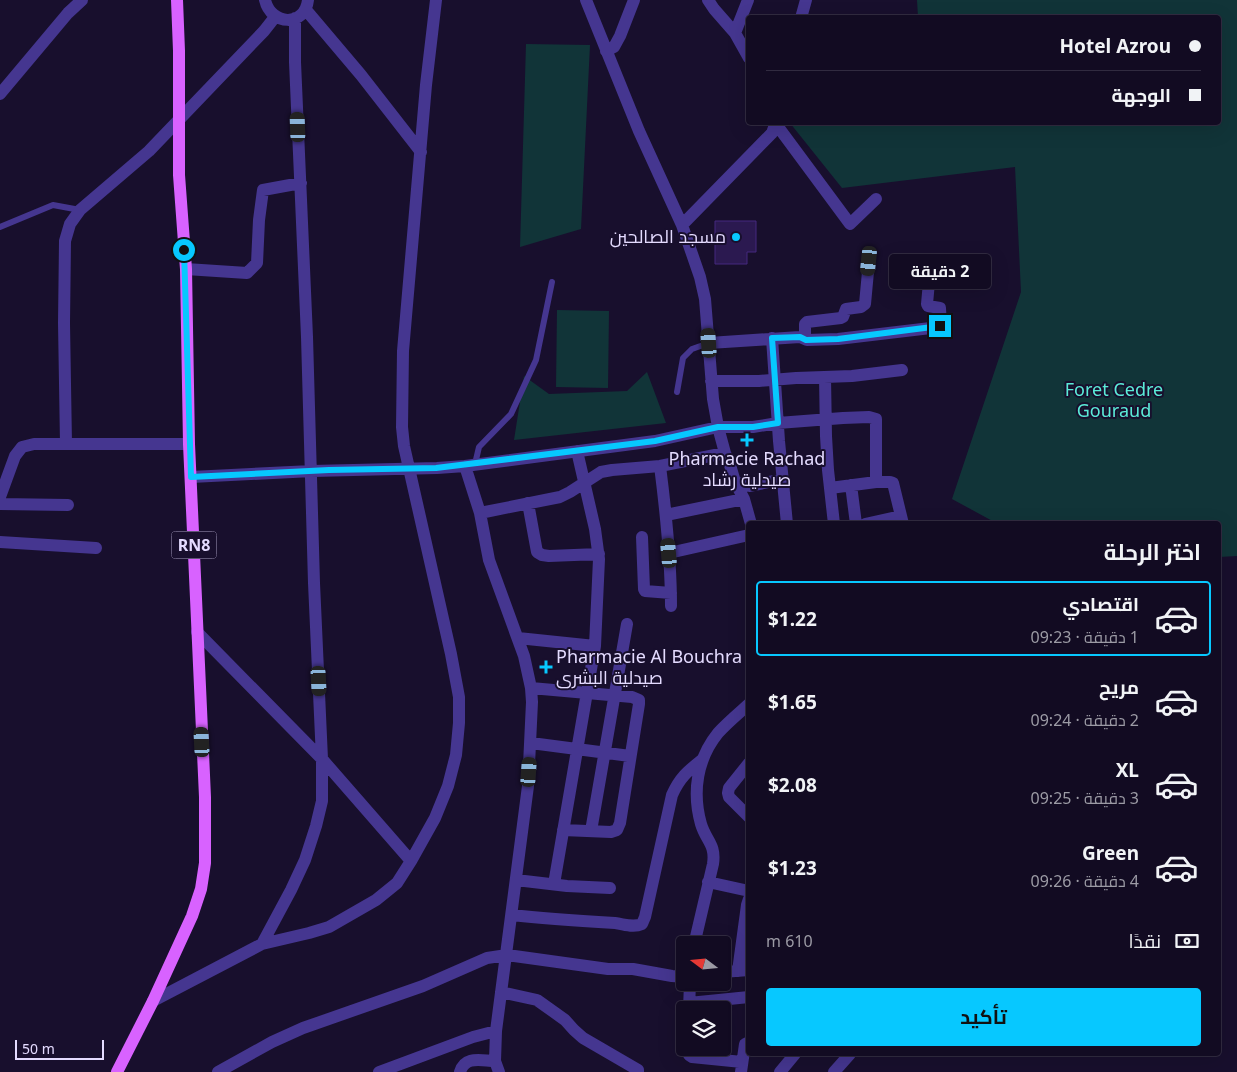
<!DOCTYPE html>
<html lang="ar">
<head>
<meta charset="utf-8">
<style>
  :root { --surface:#120b22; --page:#1b142a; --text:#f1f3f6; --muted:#9c9ba5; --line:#312b40; --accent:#07c8ff }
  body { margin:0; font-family:"Noto Sans",Cairo,sans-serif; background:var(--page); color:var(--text); direction:rtl; height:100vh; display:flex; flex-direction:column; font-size:19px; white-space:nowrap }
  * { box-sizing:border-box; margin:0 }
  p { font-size:16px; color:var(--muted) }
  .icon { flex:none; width:28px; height:28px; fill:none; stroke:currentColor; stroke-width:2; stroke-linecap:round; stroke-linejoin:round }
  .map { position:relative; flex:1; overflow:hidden; direction:ltr }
  .panel { position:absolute; left:746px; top:521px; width:475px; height:535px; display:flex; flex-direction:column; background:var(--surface); border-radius:5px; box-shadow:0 5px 20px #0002,0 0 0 1px var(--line); direction:rtl }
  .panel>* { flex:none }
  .guide { position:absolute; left:746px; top:15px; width:475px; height:110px; border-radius:5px; box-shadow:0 5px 20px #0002,0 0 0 1px var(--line); direction:rtl; display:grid; align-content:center; height:110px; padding:0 20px; background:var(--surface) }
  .needle { width:32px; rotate:286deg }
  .tools { position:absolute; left:676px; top:936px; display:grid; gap:10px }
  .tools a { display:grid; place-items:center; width:55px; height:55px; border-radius:5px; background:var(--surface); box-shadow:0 5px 20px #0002,0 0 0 1px var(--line); font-size:25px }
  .scale { position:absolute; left:15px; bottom:12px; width:89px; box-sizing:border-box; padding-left:5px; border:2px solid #e4dbff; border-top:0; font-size:14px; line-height:18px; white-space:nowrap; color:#e4dbff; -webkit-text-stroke:4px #180f2d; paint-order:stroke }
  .end { position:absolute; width:22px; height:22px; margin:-11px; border:6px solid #07c8ff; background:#111; box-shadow:0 0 0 2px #111 }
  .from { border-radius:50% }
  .bubble { position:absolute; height:35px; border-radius:5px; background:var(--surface); box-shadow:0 5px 20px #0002,0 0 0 1px var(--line); font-size:16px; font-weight:700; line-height:35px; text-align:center; direction:rtl }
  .car { position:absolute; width:15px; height:30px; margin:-15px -8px; border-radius:6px; box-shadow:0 0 4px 1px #0007; background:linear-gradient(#222 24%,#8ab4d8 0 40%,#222 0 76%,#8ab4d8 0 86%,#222 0) }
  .guide b { display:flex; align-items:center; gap:18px; height:48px; font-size:19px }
  .guide b+b { border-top:1px solid var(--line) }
  .guide i { width:12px; height:12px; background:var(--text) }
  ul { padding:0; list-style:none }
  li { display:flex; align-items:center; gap:15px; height:75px; margin:0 10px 8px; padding:0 10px; border:2px solid transparent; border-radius:5px }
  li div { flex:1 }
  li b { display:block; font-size:19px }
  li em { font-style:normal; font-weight:700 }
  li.selected { border-color:var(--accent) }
  li>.icon { width:45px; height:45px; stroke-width:1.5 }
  h2 { padding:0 20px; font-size:22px; line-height:60px }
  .pay { display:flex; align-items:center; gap:12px; height:55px; padding:0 20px; font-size:19px }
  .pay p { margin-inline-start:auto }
  .action { display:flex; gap:10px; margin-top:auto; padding:10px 20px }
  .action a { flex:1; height:58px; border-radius:5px; background:var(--accent); color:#111; font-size:20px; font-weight:700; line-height:58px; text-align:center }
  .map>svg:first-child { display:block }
  .green { fill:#113438 }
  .building { fill:#2b1950; stroke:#44297e }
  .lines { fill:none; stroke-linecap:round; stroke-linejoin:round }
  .service { stroke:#453690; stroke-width:6 }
  .minor { stroke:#453690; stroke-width:12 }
  .primary { stroke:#d862ff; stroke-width:12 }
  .route { stroke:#07c8ff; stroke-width:6 }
  .poi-dot { fill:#07c8ff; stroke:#180f2d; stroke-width:2 }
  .labels { text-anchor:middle; stroke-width:4; stroke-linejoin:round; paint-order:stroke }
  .shield { fill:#180f2d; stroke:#a79ec0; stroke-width:1 }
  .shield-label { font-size:16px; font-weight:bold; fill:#e4dbff }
  .poi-label { font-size:18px; fill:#e4dbff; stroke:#180f2d; text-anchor:end }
  .park-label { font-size:18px; fill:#5bebd8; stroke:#180f2d }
</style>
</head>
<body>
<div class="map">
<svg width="1237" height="1072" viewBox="0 0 1237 1072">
  <rect width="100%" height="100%" fill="#180f2d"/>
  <!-- green -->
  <path class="green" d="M917,0H1237V556L1219,557V524H998L952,499L1021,292L1015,167L842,188L790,123L1219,122V18L918,17Z
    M526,44L590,45L581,229L520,247Z
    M557,310L609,311L608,388L556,387Z
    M647,372L666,423L514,440L524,376L549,394L627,391Z"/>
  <!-- building -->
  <path class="building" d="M715,221H756V252H747V264H715Z"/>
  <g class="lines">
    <!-- service -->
    <path class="service" d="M0,227L53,205L80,210
      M677,392L683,358L692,349L709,343
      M475,464L479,447L511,414L536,360L552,282"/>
    <!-- minor -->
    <path class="minor" d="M265,0C271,26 305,27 308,0
      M586,0L639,131L682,225L700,277L705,299L713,399L718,427L725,453L730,465L735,482L744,499L751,524
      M708,0L714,9L735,33L749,58
      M306,10L361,75L421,152
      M801,18L806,0
      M735,33L748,0
      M606,51L614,47L620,36L634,0
      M0,94L68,13L82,0
      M776,124L850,224L876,199
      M682,225L772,133L776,122
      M186,269L247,273L257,263L259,220L263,190L301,183
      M772,338L779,441L787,524
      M805,339V324L807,322L841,318L843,317L846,309L861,307L865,304L869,261
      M709,343L800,337L807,340L838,339L939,327L941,326L940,308L928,306L927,304L929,282
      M825,377L826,436L828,470L834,524
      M711,381H759L796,378L852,376L902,370
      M66,444L64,323L65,241L70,224L80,210L149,151L264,31L275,17
      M577,451L595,529L599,559L595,646
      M465,466L655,441L718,427H753L778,423L843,418L869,417L876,419V482H890L893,483L903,524
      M660,466C666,513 671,559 671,606
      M191,477L312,471L437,468L465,466L480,513L489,560L524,656L531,688L532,702L528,786L496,1031L495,1061L499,1072
      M735,482L750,486L783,479
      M851,485L856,524
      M830,488L876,482
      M0,497L15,456L22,447L34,444H189
      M528,503L537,552L542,555L549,556L599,554
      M0,504L68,505
      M480,513L560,497L570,492L601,472L612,470L660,466L725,453
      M666,515L744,499
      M865,524L901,516
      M642,537L644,589L645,591L671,593
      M0,542L96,548
      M669,553L749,535
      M197,632L322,759L411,861
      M518,638L595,646L554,884
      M531,688L632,697L639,700V704L620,823L617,830L611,832L563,830
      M531,743L630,756
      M749,763L729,788L728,793L729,797L749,817
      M591,831L627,624
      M516,880L567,886L610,888
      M708,882L749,891
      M512,915C546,919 580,921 615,923C624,924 633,928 642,924L645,917L672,795C680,777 688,771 703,759
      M262,944L309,933L329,927L376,900L397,883L411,861L435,818L448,786L456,755L459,723V697L451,654L404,446L402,427L403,351L426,85L436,0
      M694,945L713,864C716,844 706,841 701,824C692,792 697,759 718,733C727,723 739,713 749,704
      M738,971L747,905L749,899
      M722,972L749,970
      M501,992L537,1000L565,1020L574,1030L583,1038L638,1070V1072
      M153,1001L262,944L291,890L305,860L316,826L322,801V759L314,583L307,337L295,62V18
      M689,1003L749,997
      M689,1010L690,982
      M688,1048L689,1055L692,1057L742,1062
      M218,1072L272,1042L303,1028L423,986L487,958L507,955L608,969H633L672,976L685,977
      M379,1072L473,1037L496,1031
      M460,1072C465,1055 482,1061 495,1061
      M741,1072L745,1044L749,1042
      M780,1072L795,1054
      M834,1072L850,1054"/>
    <!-- primary -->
    <path class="primary" d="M117,1072L153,1001L192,916L201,889L205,863V797L189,444L186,269L179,175V51L177,0"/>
  </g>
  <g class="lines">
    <!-- route -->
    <path class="route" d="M184,250L191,477L329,470L436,468L655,441L718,427H753L778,423L772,338L800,337L806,340L838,339L940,326"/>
  </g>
  <!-- markers -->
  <g class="poi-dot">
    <circle cx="736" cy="237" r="5"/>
    <path d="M744.5 432.5h5v5h5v5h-5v5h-5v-5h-5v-5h5z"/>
    <path d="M543.5 659.5h5v5h5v5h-5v5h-5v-5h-5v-5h5z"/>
  </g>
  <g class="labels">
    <!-- shield labels -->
    <rect class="shield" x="171.5" y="531.5" width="45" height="27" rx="4"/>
    <g class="shield-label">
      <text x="194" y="551">RN8</text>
    </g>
    <!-- poi labels -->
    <g class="poi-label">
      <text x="726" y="243">مسجد الصالحين</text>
      <text x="747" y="465" text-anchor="middle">Pharmacie Rachad<tspan x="747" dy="21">صيدلية رشاد</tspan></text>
      <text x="556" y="663" text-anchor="start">Pharmacie Al Bouchra<tspan x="556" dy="21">صيدلية البشرى</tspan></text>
    </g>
    <!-- park labels -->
    <g class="park-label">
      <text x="1114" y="396">Foret Cedre<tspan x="1114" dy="21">Gouraud</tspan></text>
    </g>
  </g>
</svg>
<div class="tools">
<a><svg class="needle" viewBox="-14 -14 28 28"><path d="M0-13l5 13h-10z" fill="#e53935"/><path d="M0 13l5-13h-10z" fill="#9c9ba5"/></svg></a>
<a><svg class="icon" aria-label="layers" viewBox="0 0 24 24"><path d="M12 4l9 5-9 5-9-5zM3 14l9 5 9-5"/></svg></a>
</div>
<div class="scale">50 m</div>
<i class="end from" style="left:184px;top:250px"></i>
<i class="end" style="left:940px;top:326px"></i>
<div class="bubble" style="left:889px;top:254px;width:102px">2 دقيقة</div>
<i class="car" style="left:298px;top:127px;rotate:358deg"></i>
<i class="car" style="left:869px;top:261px;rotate:186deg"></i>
<i class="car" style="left:709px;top:343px;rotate:356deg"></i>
<i class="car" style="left:669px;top:553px;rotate:355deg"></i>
<i class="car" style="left:319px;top:681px;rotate:177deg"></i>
<i class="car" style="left:202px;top:742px;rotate:357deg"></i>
<i class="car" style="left:529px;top:772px;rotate:4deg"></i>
<div class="guide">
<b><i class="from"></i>Hotel Azrou</b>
<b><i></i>الوجهة</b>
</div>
<section class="panel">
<h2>اختر الرحلة</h2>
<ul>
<li class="selected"><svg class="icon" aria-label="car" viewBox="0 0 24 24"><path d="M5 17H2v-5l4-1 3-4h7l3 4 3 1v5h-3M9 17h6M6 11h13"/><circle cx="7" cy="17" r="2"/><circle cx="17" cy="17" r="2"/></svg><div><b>اقتصادي</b><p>1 دقيقة · 09:23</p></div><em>$1.22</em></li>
<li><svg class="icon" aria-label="car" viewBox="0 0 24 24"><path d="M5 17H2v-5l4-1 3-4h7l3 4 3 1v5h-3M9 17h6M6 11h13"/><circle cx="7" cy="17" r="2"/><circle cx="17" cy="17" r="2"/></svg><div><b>مريح</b><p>2 دقيقة · 09:24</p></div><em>$1.65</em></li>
<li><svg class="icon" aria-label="car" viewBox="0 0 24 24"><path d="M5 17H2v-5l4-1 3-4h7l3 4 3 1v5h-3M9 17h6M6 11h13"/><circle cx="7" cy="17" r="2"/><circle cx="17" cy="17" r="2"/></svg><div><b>XL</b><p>3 دقيقة · 09:25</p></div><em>$2.08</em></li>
<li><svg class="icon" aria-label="car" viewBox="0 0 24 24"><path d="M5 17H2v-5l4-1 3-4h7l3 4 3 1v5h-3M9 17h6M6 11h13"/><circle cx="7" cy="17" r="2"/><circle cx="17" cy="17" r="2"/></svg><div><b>Green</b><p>4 دقيقة · 09:26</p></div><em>$1.23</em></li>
</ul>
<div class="pay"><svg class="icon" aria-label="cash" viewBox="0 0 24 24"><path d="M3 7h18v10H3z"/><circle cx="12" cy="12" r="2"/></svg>نقدًا<p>610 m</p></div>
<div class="action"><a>تأكيد</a></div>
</section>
</div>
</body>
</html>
